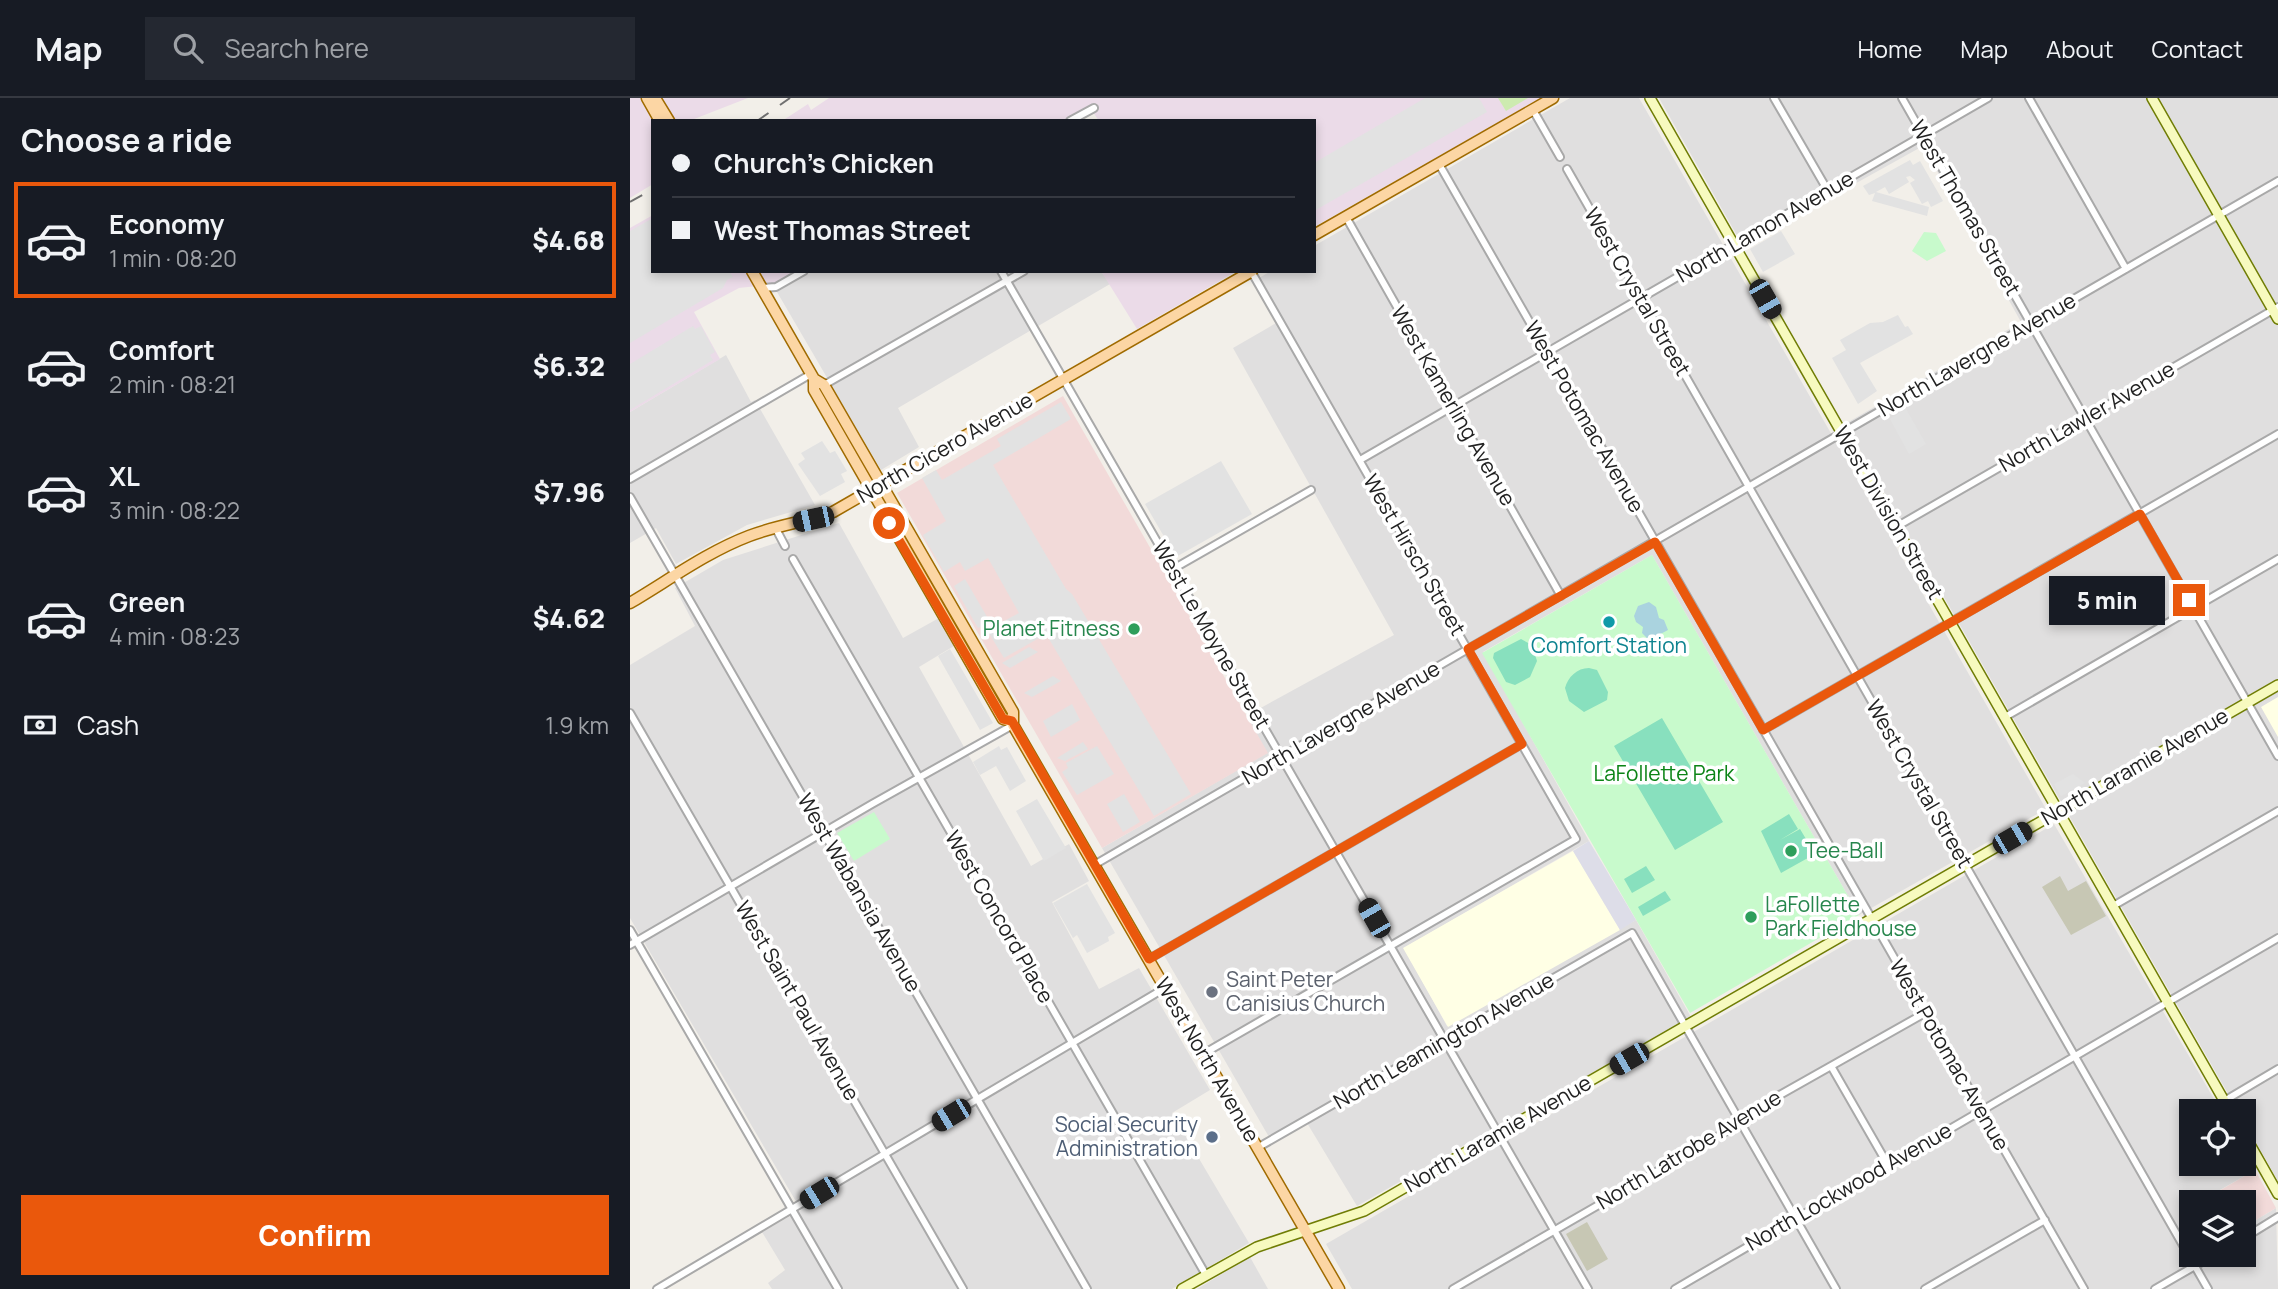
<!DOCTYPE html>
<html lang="en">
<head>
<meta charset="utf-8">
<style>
  :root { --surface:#171b24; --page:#242831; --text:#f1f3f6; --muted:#9ea1a6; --line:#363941; --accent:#ea580c }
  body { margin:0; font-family:Manrope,sans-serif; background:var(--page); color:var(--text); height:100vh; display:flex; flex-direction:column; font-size:26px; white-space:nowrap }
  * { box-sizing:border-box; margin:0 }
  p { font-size:23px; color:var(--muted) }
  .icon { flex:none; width:38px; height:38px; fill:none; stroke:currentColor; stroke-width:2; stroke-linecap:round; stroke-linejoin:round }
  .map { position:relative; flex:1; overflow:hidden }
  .details { display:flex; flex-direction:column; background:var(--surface); width:630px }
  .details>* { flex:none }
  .hud { position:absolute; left:21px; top:21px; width:665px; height:154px; border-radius:0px; box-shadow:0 4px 10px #0003; display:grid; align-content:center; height:154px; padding:0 21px; background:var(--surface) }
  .fabs { position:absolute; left:1549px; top:1001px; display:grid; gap:14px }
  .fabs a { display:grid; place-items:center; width:77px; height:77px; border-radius:0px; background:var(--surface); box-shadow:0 4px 10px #0003; font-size:35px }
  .end { position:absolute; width:32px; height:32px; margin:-16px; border:9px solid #ea580c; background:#fff; box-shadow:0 0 0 4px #fff }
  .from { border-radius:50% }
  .bubble { position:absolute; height:49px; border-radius:0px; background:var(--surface); box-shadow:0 4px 10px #0003; font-size:23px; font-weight:800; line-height:49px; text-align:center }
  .car { position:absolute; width:21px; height:42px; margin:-21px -10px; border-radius:9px; box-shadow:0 0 5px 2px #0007; background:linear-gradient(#222 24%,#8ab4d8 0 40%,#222 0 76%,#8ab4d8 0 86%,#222 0) }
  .hud b { display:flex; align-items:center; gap:24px; height:66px; font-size:26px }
  .hud b+b { border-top:2px solid var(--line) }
  .hud i { width:18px; height:18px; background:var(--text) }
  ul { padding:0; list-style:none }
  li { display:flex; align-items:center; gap:21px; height:116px; margin:0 14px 10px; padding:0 7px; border:4px solid transparent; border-radius:0px }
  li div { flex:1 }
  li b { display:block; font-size:26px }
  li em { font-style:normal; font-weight:800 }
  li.on { border-color:var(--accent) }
  li>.icon { width:63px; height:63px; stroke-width:1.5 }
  h2 { padding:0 21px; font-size:32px; line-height:84px }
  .pay { display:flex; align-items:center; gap:18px; height:77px; padding:0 21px; font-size:26px }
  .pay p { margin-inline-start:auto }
  .action { display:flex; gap:14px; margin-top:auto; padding:14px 21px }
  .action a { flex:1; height:80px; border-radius:0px; background:var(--accent); color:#fff; font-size:28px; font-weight:800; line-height:80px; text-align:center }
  header { display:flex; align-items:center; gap:42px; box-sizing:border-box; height:98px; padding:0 35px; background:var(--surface); border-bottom:2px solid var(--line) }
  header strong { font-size:33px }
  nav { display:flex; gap:38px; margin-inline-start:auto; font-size:24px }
  .search { width:490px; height:63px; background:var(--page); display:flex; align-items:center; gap:18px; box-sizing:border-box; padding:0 24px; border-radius:0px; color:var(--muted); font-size:26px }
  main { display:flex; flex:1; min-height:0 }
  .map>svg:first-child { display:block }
  .residential { fill:#e0dfdf }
  .commercial { fill:#f2dad9 }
  .industrial { fill:#ebdbe8 }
  .education { fill:#ffffe5 }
  .construction { fill:#c7c7b4 }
  .grass { fill:#cdebb0 }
  .park { fill:#c8facc }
  .pitch { fill:#88e0be }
  .parking { fill:#e2e2e2 }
  .plaza { fill:#dddde8 }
  .water { fill:#aad3df }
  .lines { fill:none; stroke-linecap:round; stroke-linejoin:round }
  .street-casing { stroke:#a9a9a9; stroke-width:10 }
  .secondary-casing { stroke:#707d05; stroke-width:12 }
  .primary-casing { stroke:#a06b00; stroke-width:13 }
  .street { stroke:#fff; stroke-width:6 }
  .secondary { stroke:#f7fabf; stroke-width:9 }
  .primary { stroke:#fcd6a4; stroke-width:10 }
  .rail { stroke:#707070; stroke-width:2; stroke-dasharray:14 14; stroke-linecap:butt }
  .route { stroke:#ea580c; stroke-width:9 }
  .culture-dot { fill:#0f9aa8; stroke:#fff; stroke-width:2.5 }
  .leisure-dot { fill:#2e9e5b; stroke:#fff; stroke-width:2.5 }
  .worship-dot { fill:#6b7280; stroke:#fff; stroke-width:2.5 }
  .service-dot { fill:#5c6f8a; stroke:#fff; stroke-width:2.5 }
  .labels { text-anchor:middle; stroke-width:7; stroke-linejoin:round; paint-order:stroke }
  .street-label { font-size:21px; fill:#222; stroke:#fff }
  .leisure-label { font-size:21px; fill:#27864d; stroke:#fff; text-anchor:start }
  .culture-label { font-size:21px; fill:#0d838f; stroke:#fff }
  .park-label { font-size:21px; fill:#0c8416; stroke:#fff }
  .worship-label { font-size:21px; fill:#5b616d; stroke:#fff; text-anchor:start }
  .service-label { font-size:21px; fill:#4e5e75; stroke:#fff; text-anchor:end }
</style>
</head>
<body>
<header>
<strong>Map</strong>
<div class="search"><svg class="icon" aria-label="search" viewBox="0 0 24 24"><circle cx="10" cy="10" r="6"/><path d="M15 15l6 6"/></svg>Search here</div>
<nav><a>Home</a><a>Map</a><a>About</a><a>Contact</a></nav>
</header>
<main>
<section class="details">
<h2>Choose a ride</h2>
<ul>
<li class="on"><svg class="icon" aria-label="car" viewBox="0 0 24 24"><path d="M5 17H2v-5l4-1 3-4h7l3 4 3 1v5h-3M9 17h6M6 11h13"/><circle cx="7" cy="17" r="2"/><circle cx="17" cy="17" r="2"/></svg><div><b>Economy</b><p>1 min · 08:20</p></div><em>$4.68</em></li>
<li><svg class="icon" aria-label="car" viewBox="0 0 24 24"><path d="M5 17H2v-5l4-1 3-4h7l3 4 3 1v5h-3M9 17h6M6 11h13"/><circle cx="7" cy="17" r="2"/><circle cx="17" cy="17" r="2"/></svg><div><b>Comfort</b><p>2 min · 08:21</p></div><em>$6.32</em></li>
<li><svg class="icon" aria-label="car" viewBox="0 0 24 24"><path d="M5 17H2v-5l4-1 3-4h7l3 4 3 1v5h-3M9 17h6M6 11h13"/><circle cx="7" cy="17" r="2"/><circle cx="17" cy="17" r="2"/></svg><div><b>XL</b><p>3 min · 08:22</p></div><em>$7.96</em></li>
<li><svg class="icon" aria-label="car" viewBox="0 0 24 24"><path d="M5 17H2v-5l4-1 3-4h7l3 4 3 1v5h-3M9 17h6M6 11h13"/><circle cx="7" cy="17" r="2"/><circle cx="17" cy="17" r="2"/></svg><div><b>Green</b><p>4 min · 08:23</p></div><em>$4.62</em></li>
</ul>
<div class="pay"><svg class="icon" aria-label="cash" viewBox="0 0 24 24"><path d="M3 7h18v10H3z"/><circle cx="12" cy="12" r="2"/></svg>Cash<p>1.9 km</p></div>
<div class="action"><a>Confirm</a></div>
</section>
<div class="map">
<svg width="1648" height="1191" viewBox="0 0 1648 1191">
  <rect width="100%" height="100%" fill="#f2efe9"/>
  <!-- residential -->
  <path class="residential" d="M940,0H1009L1416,711L1229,817L1022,457L853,554L959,743L774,850L817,928L1006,822L1061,919L727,1108L674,1020L639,1039L472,750L637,655L616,618L764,537L603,250L653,221L629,180L641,173H684V148Z
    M1029,0H1648V1083L1614,1023V1013H1608L1215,326L1391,224L1293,48L1113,148Z
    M183,173H471L480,186L268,310L289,349L251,372L147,194Z
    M96,257L121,304L125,302L185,407L117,427L46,466L26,430L0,445V314Z
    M209,425L273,540L309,520L324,548L289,569L401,768L439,746L459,783L422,804L469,891L509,870L580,992L542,1015L619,1145L542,1191H142L138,1185L155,1172L132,1134L171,1112L0,820V567L65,528L45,490L93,462Z
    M1424,726L1591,1013H1561V1066H1614V1052L1625,1072L1590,1092L1596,1104H1561V1157H1614V1129L1646,1110L1648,1191H722L696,1146Z
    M620,1159L638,1191H567Z"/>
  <!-- commercial -->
  <path class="commercial" d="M433,298L638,655L472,750L267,395Z
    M1625,1072L1646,1110L1614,1129V1104H1596L1589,1093Z"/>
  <!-- industrial -->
  <path class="industrial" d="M0,0H118L59,23H23V86L0,100Z
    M199,0H911L684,129V23H469L459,8L433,23H152L178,6L181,12Z
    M23,117V173H170L147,186L109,190L64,214L90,261L0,314V130Z
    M471,173H607L507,231Z"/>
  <!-- education -->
  <path class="education" d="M1648,599V639L1631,609Z
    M943,753L990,832L818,929L773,850Z"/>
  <!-- construction -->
  <path class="construction" d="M1430,778L1438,793L1456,783L1476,818L1441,837L1412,789Z
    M957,1124L978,1161L957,1173L936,1136Z"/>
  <!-- grass -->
  <path class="grass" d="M868,0H898L876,13Z"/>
  <!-- park -->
  <path class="park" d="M1294,134L1306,135L1316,153L1297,163L1282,153Z
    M1022,457L1229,817L1060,915L852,555Z
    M244,714L260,741L224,763L207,735Z"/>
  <!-- pitch -->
  <path class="pitch" d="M891,541L902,547L907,563L900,579L885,587L876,584L863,560L864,555Z
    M959,570L967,572L978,594L977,602L954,614L939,603L935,590C938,579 947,570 959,570Z
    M1032,620L1093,724L1045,752L984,648Z
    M1159,716L1168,731L1150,742L1170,731L1185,756L1151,775L1131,733Z
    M1016,768L1025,782L1002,795L994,781Z
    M1035,793L1041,802L1013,818L1008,809Z"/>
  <!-- parking -->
  <path class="parking" d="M795,0H849L857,14L684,113V65Z
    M1280,62L1283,67L1290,63L1313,103L1301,109L1298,103L1292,106L1280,85L1285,82L1280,78L1276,79L1279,84L1259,96L1255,89L1246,94L1299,109L1297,118L1242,103L1245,95L1239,97L1233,88Z
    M23,120V173H99L103,179L97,182L93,190L0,245V133Z
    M1151,133L1165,156L1133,174L1120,151Z
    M1268,217L1275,229L1278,228L1283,236L1230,265L1247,293L1228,306L1202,260L1216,252L1210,242L1240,225L1253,224Z
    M63,228L65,231L71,228L85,254L80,257L83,262L0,312V266Z
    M431,304L441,321L363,367L436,491L442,496L561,696L524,718L416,536L374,560L354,527L348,530L324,488L335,481L363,529L389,515L358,460L335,473L330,464L314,474L293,437L316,423L292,380L306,372L312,382L371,348L367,341Z
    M1276,311L1296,346L1279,356L1260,321Z
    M192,343L200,355L205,353L217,373L211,376L215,384L190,398L168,366L175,361L171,355Z
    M591,363L622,416L546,459L515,406Z
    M399,549L408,554L380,570L372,565Z
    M320,551L363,625L350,632L308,558Z
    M423,578L431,583L402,599L394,595Z
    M442,606L450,622L421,639L413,623Z
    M453,644L458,651L435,663L427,660Z
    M369,648L371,652L377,649L396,683L380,693L366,668L350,677L343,664Z
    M467,648L484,676L447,697L432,674L438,670L436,665Z
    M1443,676L1455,685L1431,698L1424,686Z
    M494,696L510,724L493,734L477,706Z
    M407,701L436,750L414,763L386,713Z
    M457,786L485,835L478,839L479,843L457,855L447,837L443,840L423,805Z"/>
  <!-- plaza -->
  <path class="plaza" d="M959,743L1006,822L990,832L943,753Z"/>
  <!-- water -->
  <path class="water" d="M1019,504L1026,509L1029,520L1034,522L1038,532L1019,542L1012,535L1013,529L1006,524L1004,518L1008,508Z"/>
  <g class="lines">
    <defs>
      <path id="street" d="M1144,0L1198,93
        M1272,0L1648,658
        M1399,0L1496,171
        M903,12L930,59
        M440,23L464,10
        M809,66L1454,1191
        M937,71L1578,1191
        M716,119L931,498
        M371,173L958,1191
        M132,190L146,189L174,173
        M194,287L394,173
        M730,362L1358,0
        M0,381L181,276
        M0,399L457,1191
        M145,429L155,448
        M1266,429L1648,209
        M163,461L576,1177
        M543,471L681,392
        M0,615L333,1191
        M1375,619L1648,461
        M1133,632L1648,336
        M464,767L1648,83
        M1483,808L1648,713
        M0,832L208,1191
        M0,847L242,706L383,627
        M519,861L892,646
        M573,956L946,741L621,173
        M1201,968L1258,1067
        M1594,1003L1648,971
        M627,1050L1002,835L1206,1191
        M1614,1140L1648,1119
        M27,1191L535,890
        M823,1191L1102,1030L1116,1016L1295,915
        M1045,1191L1648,840
        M1295,1191L1415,1122
        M1525,1191L1584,1157"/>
      <path id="secondary" d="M1020,0L1600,1013
        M1522,0L1648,221
        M1614,1036L1648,1096
        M552,1191L627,1149L734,1113L1648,587"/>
      <path id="primary" d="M17,0L30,23
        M25,0L39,23
        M684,137L923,0
        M122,173L184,281L194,287L383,614V627L709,1191
        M184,281V292L373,621L382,623
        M0,505C39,482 77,454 119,438C147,427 176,424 203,414L622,173"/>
    </defs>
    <!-- street casing -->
    <use href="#street" class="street-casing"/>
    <!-- secondary casing -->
    <use href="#secondary" class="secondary-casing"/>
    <!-- primary casing -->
    <use href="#primary" class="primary-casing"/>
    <!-- street -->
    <use href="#street" class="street"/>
    <!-- secondary -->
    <use href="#secondary" class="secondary"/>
    <!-- primary -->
    <use href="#primary" class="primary"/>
    <!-- rail -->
    <path class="rail" d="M127,23L160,0
      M0,104L23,91"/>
  </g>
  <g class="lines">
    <!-- route -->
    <path class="route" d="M259,425L373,621L382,623L519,861L892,646L838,551L1025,444L1133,632L1510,416L1559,502"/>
  </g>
  <!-- markers -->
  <circle class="culture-dot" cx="979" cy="524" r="7"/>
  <g class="leisure-dot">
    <circle cx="504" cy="531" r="7"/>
    <circle cx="1161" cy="753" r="7"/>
    <circle cx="1121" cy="819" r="7"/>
  </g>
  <circle class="worship-dot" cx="582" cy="894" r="7"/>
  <circle class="service-dot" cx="582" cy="1039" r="7"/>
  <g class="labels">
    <!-- street labels -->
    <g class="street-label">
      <text transform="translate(1335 110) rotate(60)" y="7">West Thomas Street</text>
      <text transform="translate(1135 129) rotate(-30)" y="7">North Lamon Avenue</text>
      <text transform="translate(1007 194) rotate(60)" y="7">West Crystal Street</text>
      <text transform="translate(1347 257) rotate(-30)" y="7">North Lavergne Avenue</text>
      <text transform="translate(823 308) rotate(60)" y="7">West Kamerling Avenue</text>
      <text transform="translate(954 319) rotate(60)" y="7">West Potomac Avenue</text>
      <text transform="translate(1457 319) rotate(-30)" y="7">North Lawler Avenue</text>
      <text transform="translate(315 350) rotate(-30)" y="7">North Cicero Avenue</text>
      <text transform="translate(1258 415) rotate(60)" y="7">West Division Street</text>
      <text transform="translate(784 457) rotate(60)" y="7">West Hirsch Street</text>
      <text transform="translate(581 537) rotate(60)" y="7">West Le Moyne Street</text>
      <text transform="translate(711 625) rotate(-30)" y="7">North Lavergne Avenue</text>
      <text transform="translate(1505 669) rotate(-30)" y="7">North Laramie Avenue</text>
      <text transform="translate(1289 686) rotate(60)" y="7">West Crystal Street</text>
      <text transform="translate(229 795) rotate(60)" y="7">West Wabansia Avenue</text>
      <text transform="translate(369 819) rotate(60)" y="7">West Concord Place</text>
      <text transform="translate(167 903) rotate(60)" y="7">West Saint Paul Avenue</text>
      <text transform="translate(814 943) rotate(-30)" y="7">North Leamington Avenue</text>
      <text transform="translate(1319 957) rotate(60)" y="7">West Potomac Avenue</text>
      <text transform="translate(577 962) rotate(60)" y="7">West North Avenue</text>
      <text transform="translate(868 1036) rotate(-30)" y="7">North Laramie Avenue</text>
      <text transform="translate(1059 1052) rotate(-31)" y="7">North Latrobe Avenue</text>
      <text transform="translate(1219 1089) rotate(-30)" y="7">North Lockwood Avenue</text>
    </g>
    <!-- leisure labels -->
    <g class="leisure-label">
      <text x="490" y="538" text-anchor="end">Planet Fitness</text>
      <text x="1175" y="760">Tee-Ball</text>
      <text x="1135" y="814">LaFollette<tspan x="1135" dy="24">Park Fieldhouse</tspan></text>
    </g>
    <!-- culture labels -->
    <g class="culture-label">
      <text x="979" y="555">Comfort Station</text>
    </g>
    <!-- park labels -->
    <g class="park-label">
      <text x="1034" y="683">LaFollette Park</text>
    </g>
    <!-- worship labels -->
    <g class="worship-label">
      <text x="596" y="889">Saint Peter<tspan x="596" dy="24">Canisius Church</tspan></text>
    </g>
    <!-- service labels -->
    <g class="service-label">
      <text x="568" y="1034">Social Security<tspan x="568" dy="24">Administration</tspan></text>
    </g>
  </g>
</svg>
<div class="fabs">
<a><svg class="icon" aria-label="locate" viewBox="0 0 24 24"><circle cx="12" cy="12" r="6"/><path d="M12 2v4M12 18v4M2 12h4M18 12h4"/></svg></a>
<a><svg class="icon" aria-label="layers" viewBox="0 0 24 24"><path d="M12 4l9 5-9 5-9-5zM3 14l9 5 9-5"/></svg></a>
</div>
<i class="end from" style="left:259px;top:425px"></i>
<i class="end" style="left:1559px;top:502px"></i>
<div class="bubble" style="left:1419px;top:478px;width:116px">5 min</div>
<i class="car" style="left:1135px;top:201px;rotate:150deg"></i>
<i class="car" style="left:183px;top:421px;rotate:258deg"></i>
<i class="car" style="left:1382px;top:740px;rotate:60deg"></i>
<i class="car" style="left:744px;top:820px;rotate:330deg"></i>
<i class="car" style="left:999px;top:961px;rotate:240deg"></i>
<i class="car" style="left:321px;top:1017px;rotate:239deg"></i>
<i class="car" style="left:189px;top:1095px;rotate:239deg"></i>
<div class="hud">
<b><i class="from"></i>Church's Chicken</b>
<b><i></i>West Thomas Street</b>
</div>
</div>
</main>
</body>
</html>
